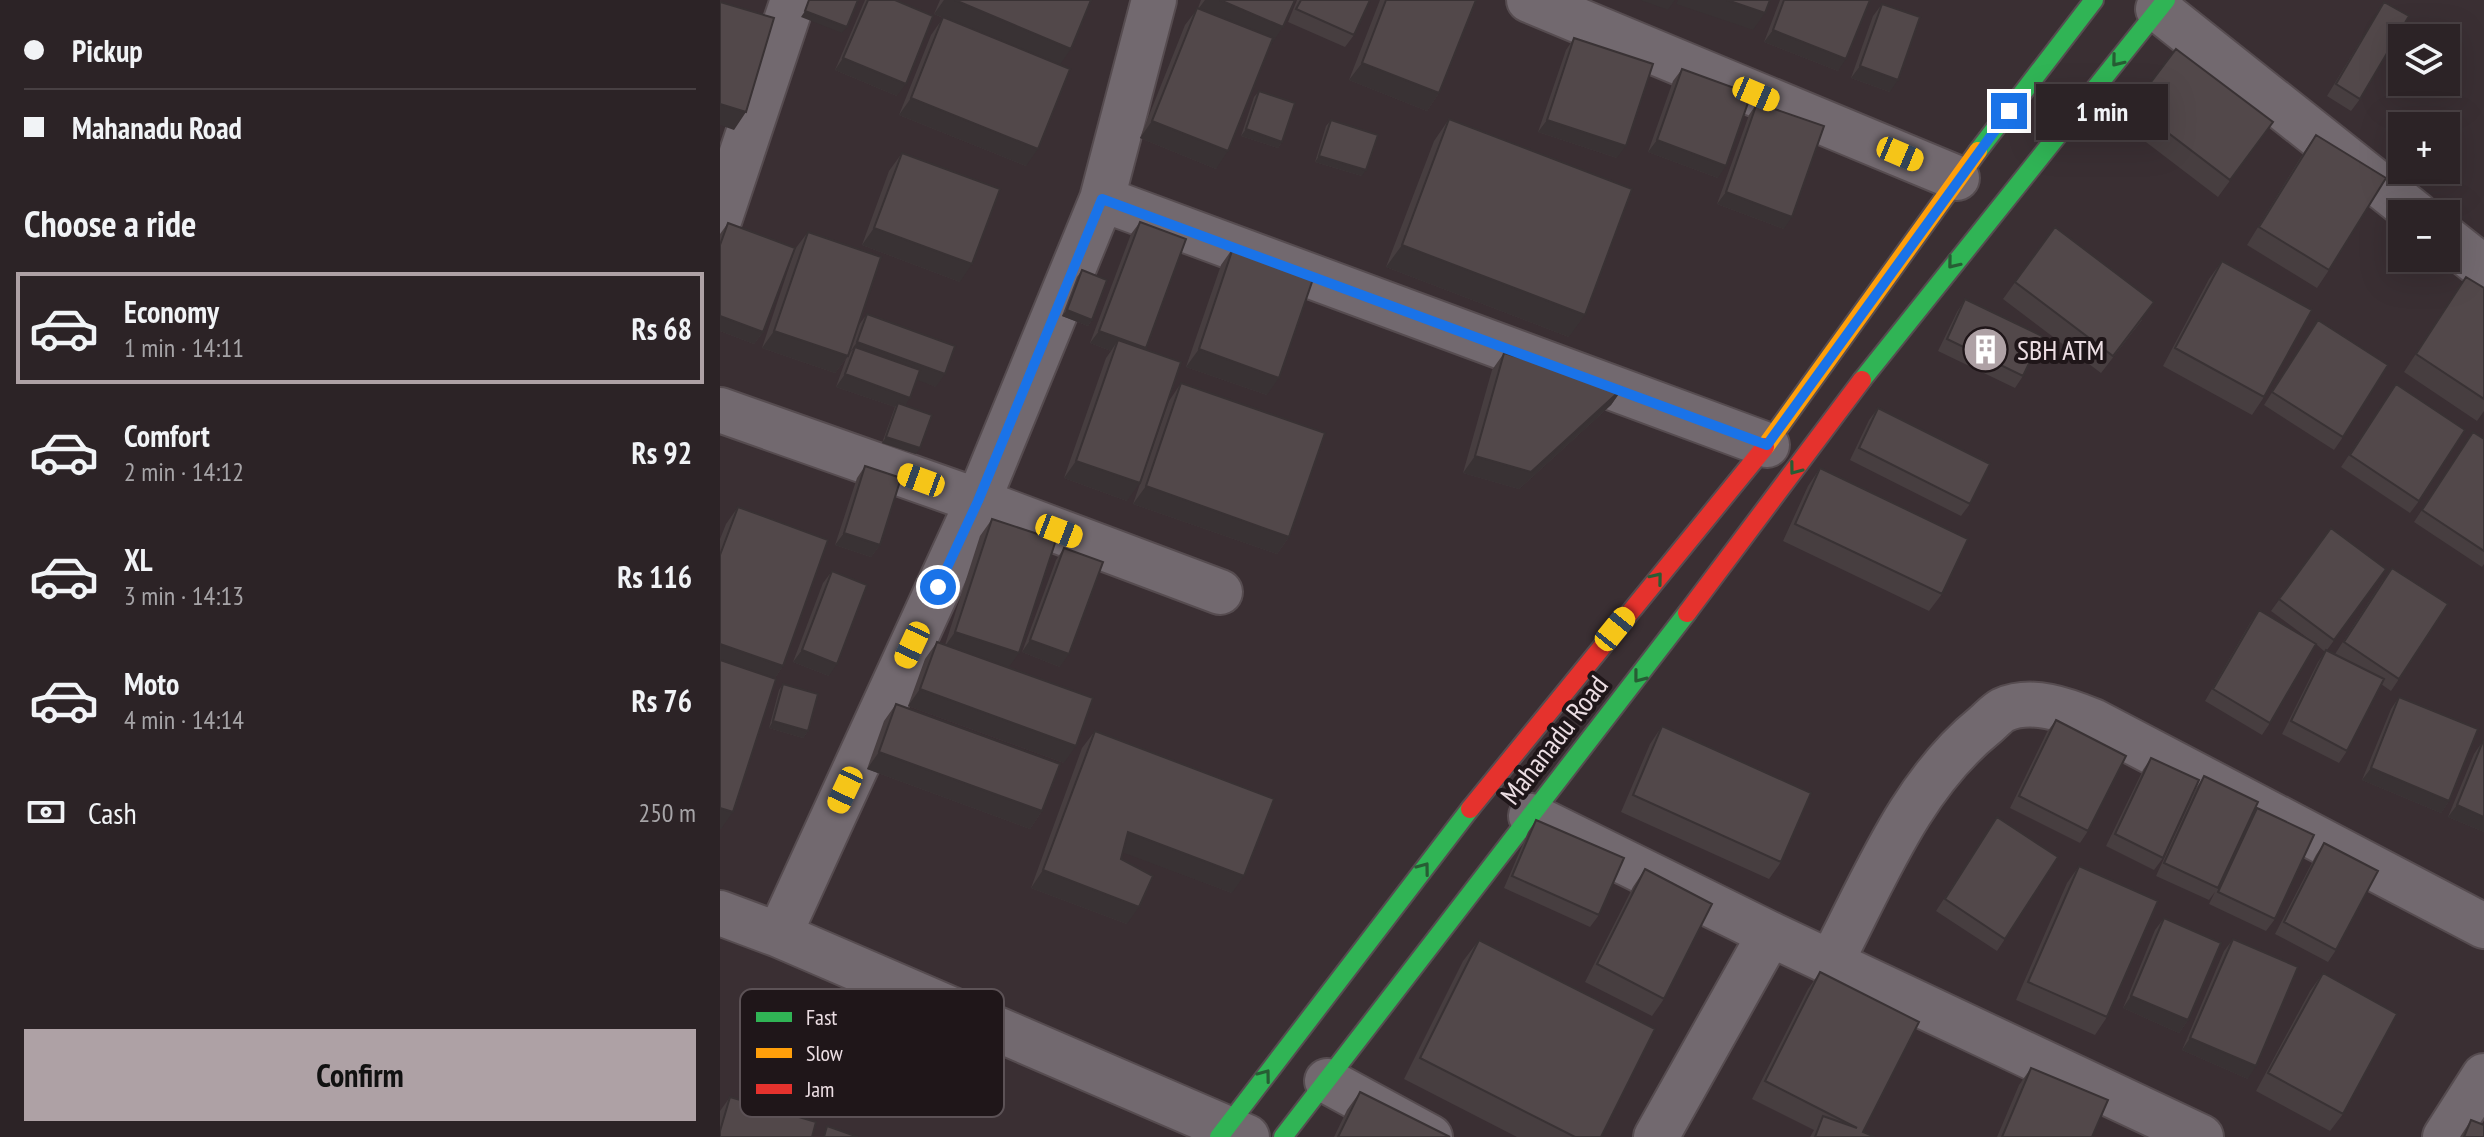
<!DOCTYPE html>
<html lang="en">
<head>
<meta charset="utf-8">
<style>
  :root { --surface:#2c2326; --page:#382f32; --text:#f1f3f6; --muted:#a6a4a7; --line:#484043; --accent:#aea1a5 }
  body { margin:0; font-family:"PT Sans Narrow",sans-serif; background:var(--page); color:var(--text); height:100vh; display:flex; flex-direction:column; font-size:30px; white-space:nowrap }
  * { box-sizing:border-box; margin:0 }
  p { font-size:26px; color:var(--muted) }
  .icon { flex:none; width:44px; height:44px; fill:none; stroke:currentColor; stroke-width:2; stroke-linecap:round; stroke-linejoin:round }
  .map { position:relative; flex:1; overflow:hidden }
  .details { display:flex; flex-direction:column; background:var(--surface); width:720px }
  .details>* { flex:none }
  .top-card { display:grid; align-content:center; height:176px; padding:0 24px; background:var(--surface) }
  .fabs { position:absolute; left:1668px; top:24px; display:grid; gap:16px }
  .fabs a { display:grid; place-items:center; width:72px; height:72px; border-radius:0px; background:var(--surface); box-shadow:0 8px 32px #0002,0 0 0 2px var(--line); font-size:40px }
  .end { position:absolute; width:36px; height:36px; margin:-18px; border:10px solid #1a73e8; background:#fff; box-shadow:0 0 0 4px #fff }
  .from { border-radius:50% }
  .bubble { position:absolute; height:56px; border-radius:0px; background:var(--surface); box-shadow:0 8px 32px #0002,0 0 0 2px var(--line); font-size:26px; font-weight:700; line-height:56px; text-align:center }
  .car { position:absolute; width:24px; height:48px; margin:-24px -12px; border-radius:10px; box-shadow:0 0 6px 2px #0007; background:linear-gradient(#f5c518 24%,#345 0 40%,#f5c518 0 76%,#345 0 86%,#f5c518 0) }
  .top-card b { display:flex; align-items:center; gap:28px; height:76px; font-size:30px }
  .top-card b+b { border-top:2px solid var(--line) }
  .top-card i { width:20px; height:20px; background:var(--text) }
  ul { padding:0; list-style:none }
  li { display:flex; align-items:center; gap:24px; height:112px; margin:0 16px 12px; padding:0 8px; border:4px solid transparent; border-radius:0px }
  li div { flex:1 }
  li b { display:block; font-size:30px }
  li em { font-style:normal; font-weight:700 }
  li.on { border-color:var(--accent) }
  li>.icon { width:72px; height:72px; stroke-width:1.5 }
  h2 { padding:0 24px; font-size:36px; line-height:96px }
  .pay { display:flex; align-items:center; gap:20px; height:88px; padding:0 24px; font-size:30px }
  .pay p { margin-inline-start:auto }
  .button { display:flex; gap:16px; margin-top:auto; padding:16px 24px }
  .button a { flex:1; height:92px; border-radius:0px; background:var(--accent); color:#111; font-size:32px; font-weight:700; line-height:92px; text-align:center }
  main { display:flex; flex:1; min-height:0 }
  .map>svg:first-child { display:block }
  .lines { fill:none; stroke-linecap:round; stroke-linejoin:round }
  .street-casing { stroke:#564c50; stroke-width:48 }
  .fast-casing { stroke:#564c50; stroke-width:22 }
  .slow-casing { stroke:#564c50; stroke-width:22 }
  .jam-casing { stroke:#564c50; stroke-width:22 }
  .street { stroke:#72696f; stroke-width:44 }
  .fast { stroke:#30b455; stroke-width:18 }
  .slow { stroke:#ff9f0a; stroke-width:18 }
  .jam { stroke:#e5322d; stroke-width:18 }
  .wall { fill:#473e40 }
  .shaded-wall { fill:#393234 }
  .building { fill:#52484a; stroke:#393234; stroke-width:2 }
  .oneway { stroke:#275d34 }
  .route { stroke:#1a73e8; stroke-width:10 }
  .labels { text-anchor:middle; stroke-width:8; stroke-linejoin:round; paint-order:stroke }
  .poi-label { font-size:28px; fill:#ecdee3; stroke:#1f1619; text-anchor:start }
  .street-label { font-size:28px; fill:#ecdee3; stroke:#1f1619 }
  .key { fill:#1f1619; stroke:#5c5256; stroke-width:2 }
  .key-label { font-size:22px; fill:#ecdee3 }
</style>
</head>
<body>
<main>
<section class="details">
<div class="top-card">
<b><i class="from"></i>Pickup</b>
<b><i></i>Mahanadu Road</b>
</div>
<h2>Choose a ride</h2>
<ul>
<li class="on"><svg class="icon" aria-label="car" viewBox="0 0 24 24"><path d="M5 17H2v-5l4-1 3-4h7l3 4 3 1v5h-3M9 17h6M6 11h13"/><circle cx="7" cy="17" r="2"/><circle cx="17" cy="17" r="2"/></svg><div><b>Economy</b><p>1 min · 14:11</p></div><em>Rs 68</em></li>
<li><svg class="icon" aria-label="car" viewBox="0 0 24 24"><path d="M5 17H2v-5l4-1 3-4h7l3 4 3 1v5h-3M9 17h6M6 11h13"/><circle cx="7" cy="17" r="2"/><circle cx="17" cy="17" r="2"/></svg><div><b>Comfort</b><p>2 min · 14:12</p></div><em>Rs 92</em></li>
<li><svg class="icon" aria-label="car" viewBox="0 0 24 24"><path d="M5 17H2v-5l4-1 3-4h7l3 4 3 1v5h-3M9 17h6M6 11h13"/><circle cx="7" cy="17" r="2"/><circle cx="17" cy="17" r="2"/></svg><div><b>XL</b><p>3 min · 14:13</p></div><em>Rs 116</em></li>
<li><svg class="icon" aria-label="car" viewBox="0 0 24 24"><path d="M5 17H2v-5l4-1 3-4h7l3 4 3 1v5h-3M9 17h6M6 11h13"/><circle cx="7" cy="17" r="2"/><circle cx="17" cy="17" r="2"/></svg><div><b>Moto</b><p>4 min · 14:14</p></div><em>Rs 76</em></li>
</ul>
<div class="pay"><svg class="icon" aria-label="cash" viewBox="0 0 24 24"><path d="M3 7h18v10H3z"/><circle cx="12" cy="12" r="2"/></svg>Cash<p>250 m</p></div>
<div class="button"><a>Confirm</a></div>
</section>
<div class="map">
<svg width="1764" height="1137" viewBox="0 0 1764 1137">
  <rect width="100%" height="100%" fill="#3a2f33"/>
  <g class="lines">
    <defs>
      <path id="street" d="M434,0L382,199L258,501L59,935L527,1137
        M809,0L1237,178
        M1438,9L1696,214
        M382,199L1047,445
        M0,218L73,0
        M1726,238L1764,268
        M0,410L258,501L500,592
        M811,816L1050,934L1481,1137
        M0,913L59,935
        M1111,962C1154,880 1191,785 1264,726C1270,721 1277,713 1283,710C1312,697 1346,710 1373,721L1764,926
        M607,1081L710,1137
        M936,1137L1050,934
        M1725,1137L1764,1076"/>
      <path id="fast" d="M1258,151L1374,0
        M1142,380L1446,0
        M499,1137L750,809
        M563,1137L967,613"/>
      <path id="slow" d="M1045,447L1258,151"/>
      <path id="jam" d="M967,613L1142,380
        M750,809L1045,447"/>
    </defs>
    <!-- street casing -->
    <use href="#street" class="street-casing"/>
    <!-- fast casing -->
    <use href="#fast" class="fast-casing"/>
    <!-- slow casing -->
    <use href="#slow" class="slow-casing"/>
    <!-- jam casing -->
    <use href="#jam" class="jam-casing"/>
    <!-- street -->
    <use href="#street" class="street"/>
    <!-- fast -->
    <use href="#fast" class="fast"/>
    <!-- slow -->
    <use href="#slow" class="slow"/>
    <!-- jam -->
    <use href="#jam" class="jam"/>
  </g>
  <!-- wall -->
  <path class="wall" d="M145,0H175L177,96L115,70Z
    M220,0H371L340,64L306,166L179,115L211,35L223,18L214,14Z
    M481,0H575L550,44L496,169L420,138L465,25L478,8Z
    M577,0H650L634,35L625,47L568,22Z
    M660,0H756L719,93L707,111L629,80Z
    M1060,0H1150L1118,71L1044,42Z
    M1664,2L1640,99L1631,111L1607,96Z
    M1162,4L1170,92L1131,78L1153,16Z
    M854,38L897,158L818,132L846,50Z
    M962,69L998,178L928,152L953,81Z
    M539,91L562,142L558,148L521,136L534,97Z
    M1037,103L1064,229L997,204L1029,115Z
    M1413,106L1553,122L1498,197L1401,123Z
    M729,119L849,337L666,267L714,141Z
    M611,120L642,176L595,162L606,126Z
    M1596,135L1609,270L1597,288L1527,245L1584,152Z
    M182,153L240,282L142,245L169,171Z
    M420,222L425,349L407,501L344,478L386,358L391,351L370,343L411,234Z
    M8,223L43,332L34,344L0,331V234Z
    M1335,227L1422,320L1381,373L1283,299Z
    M88,232L128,356L115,373L42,348L75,249Z
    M513,248L547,395L466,367L501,265Z
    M1502,261L1544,397L1532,415L1443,366L1489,279Z
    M362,270L372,320L368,326L342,316L357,277Z
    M1746,277L1764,288V411L1757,421L1684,372Z
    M1245,299L1303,376L1295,388L1218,351L1237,312Z
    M147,314L216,387L197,379L185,406L196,454L162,443L175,407L116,387L126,359L129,355L138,326Z
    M1598,320L1623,437L1614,450L1544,405Z
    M784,353L903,388L891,405L799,489L743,473L772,370Z
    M461,383L569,537L557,554L413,504L449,401Z
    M1668,396L1699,501L1690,513L1621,467Z
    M1158,408L1250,504L1241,516L1130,460L1149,420Z
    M1764,439V564L1762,567L1694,522L1745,444Z
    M145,466L160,545L151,557L115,545L137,478Z
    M1100,468L1222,594L1209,611L1063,541L1088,486Z
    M18,507L63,666L55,678L1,829L0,539L6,524Z
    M272,519L289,668L344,763L188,706L205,659L217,642L225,645L260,536Z
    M1611,528L1666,569L1607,650L1615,654L1663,580L1679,679L1671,691L1661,684L1627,751L1619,763L1562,734L1598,662L1605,652L1596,644L1550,723L1542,735L1485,701L1530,623L1539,610L1593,642L1551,611Z
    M344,548L340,667L302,652L336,560Z
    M112,571L109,676L73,662L103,583Z
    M63,684L88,731L83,738L49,728L59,690Z
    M1679,697L1729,801L1721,813L1642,780L1671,709Z
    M176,704L322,811L310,829L147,769L164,721Z
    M1336,720L1368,831L1360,843L1290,808L1327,732Z
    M942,726L1061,862L1049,879L901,812L930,744Z
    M375,731L512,893L403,852L401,859L407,924L311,888L362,748Z
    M1763,741L1764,832L1728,817L1754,754Z
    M1431,758L1443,858L1434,870L1386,846L1423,770Z
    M1484,776L1530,817L1537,808L1555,919L1546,931L1489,904L1495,892L1489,900L1436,876L1476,788Z
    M816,820L879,915L870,927L784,888L808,832Z
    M1269,830L1285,939L1277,951L1216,911Z
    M1604,843L1616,950L1608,962L1555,934L1596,855Z
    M1359,866L1387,1017L1375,1035L1296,1000L1347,883Z
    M925,869L944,999L932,1016L865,982L913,887Z
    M1444,918L1468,1020L1459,1033L1403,1008L1435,930Z
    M1513,939L1528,1079L1462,1050L1504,951Z
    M759,940L881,1137H797L684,1079L743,961Z
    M1100,972L1143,1132L1155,1137H1090L1094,1130L1032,1099L1088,989Z
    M1603,973L1623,1114L1610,1131L1536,1091L1590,991Z
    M1311,1068L1372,1137H1277L1299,1085Z
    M640,1092L730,1137H614L627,1110Z
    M10,1097L0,1137V1111Z
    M1751,1120L1764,1137H1740Z"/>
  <!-- shaded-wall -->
  <path class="shaded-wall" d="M224,0H235L351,49L339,66L214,14Z
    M485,0H500L563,27L551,45L476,12Z
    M920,0H955L948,10Z
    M958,0H1007L1045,13L1033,30L956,4Z
    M85,11L127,27L122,33L81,17Z
    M1053,30L1126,59L1118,71L1044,42Z
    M123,58L186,84L177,96L115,70Z
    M642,63L719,93L707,111L629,80Z
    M1140,66L1178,80L1170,92L1131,78Z
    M191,98L318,149L306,166L179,115Z
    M0,104L26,112L14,130L0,125Z
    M827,120L906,146L897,158L818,132Z
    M432,121L508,151L496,169L420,138Z
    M526,129L562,142L558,148L521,136Z
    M937,140L1006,166L998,178L928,152Z
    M599,156L646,170L642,176L595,162Z
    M1006,192L1072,217L1064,229L997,204Z
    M154,228L252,264L240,282L142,245Z
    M682,245L865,315L849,337L666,267Z
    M347,310L372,320L368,326L342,316Z
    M0,316L43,332L34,344L0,331Z
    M54,331L128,356L115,373L42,348Z
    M379,331L426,348L394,352L398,340L391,351L370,343Z
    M137,342L225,374L216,387L132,356L135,347L129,354Z
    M479,349L559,378L547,395L466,367Z
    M125,374L190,398L182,410L178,403L175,407L116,387Z
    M903,388L891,405L799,489L743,473L755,456Z
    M166,437L200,448L196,454L162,443Z
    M356,461L420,483L407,501L344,478Z
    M426,486L569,537L557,554L413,504Z
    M124,533L160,545L151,557L115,545Z
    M235,632L299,653L287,670L223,649Z
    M310,640L349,654L340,667L302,652Z
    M0,644L63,666L51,684L0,666Z
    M82,650L117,664L109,676L73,662Z
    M200,689L356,746L344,763L188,706Z
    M53,721L88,731L83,738L49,728Z
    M159,752L322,811L310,829L147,769Z
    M1651,768L1729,801L1721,813L1642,780Z
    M1737,805L1764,817V832L1728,817Z
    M0,808L13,812L1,829H0Z
    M408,832L524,876L512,893L396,850Z
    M323,870L419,907L407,924L311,888Z
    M1411,996L1468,1020L1459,1033L1403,1008Z
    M1470,1038L1536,1066L1528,1079L1462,1050Z"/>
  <!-- building -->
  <path class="building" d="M89,0H138L127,27L85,11Z
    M148,0H175L213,16L186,84L123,58Z
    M235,0H371L351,49Z
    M500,0H575L563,27Z
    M581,0H650L634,35L576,9Z
    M666,0H756L719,93L642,63Z
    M1007,0H1050L1045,13Z
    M1064,0H1150L1126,59L1053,30Z
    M0,2L54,18L26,112L0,104Z
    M1664,2L1689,16L1640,99L1616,84Z
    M1162,4L1200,17L1178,80L1140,66Z
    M477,8L553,38L508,151L432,121Z
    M223,17L350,69L318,149L191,98Z
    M854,38L933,64L906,146L827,120Z
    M1456,49L1553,122L1510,180L1413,106Z
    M962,69L1031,94L1006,166L937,140Z
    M539,91L575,103L562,142L526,129Z
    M1037,103L1104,126L1072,217L1006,192Z
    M729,119L912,189L865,315L682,245Z
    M611,120L658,135L646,170L599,156Z
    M1596,135L1666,178L1609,270L1539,227Z
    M182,153L280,189L252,264L154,228Z
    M420,222L466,239L426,348L379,331Z
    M8,223L75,248L43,332L0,316V245Z
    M1335,227L1434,302L1393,356L1295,282Z
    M88,232L161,257L128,356L54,331Z
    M513,248L594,276L559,378L479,349Z
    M1502,261L1592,310L1544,397L1455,348Z
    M362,270L387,280L372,320L347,310Z
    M1746,277L1764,288V399L1696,354Z
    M1245,299L1322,336L1303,376L1227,339Z
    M147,314L235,346L225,374L137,342Z
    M1598,320L1668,365L1623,437L1552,392Z
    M398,340L461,362L420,483L356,461Z
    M135,347L200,370L190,398L125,374Z
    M784,353L903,388L811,472L755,456Z
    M461,383L605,433L569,537L426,486Z
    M1676,384L1745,430L1699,501L1630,455Z
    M178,403L212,415L200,448L166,437Z
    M1158,408L1270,464L1250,504L1139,448Z
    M1753,432L1764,439V551L1702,510Z
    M145,466L181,478L160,545L124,533Z
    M1100,468L1248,539L1222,594L1075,524Z
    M18,507L108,540L63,666L0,644V555Z
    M272,519L336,540L299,653L235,632Z
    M1611,528L1666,569L1614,640L1559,599Z
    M344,548L383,562L349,654L310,640Z
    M1672,568L1728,604L1679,679L1624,642Z
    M112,571L147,585L117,664L82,650Z
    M1539,610L1596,644L1550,723L1493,689Z
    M217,642L373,698L356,746L200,689Z
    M1606,650L1664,679L1627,751L1571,721Z
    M0,660L56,679L13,812L0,808Z
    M63,684L98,694L88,731L53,721Z
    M1679,697L1758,729L1729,801L1651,768Z
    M176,704L340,764L322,811L159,752Z
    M1336,720L1406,756L1368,831L1299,796Z
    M942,726L1091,793L1061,862L913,795Z
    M375,731L554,799L524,876L408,832L401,859L433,876L419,907L323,870Z
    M1763,741L1764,742V817L1737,805Z
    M1431,758L1479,780L1443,858L1395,834Z
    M1484,776L1538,802L1498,888L1444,863Z
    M1537,808L1594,835L1555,919L1498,892Z
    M1277,817L1338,857L1285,939L1225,899Z
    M816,820L904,858L879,915L792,876Z
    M1604,843L1658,871L1616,950L1564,922Z
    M1359,866L1438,901L1387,1017L1308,982Z
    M925,869L992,904L944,999L877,964Z
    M1444,918L1501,943L1468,1020L1411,996Z
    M1513,939L1578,967L1536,1066L1470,1038Z
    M759,940L935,1029L881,1137H855L700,1058Z
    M1100,972L1199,1022L1143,1132L1155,1137H1095L1103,1116L1137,1128L1045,1081Z
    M1603,973L1677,1014L1623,1114L1548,1073Z
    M1311,1068L1388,1100L1372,1137H1282Z
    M640,1092L730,1137H618Z
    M10,1097L96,1122L92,1137H0V1131Z
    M1751,1120L1764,1125V1137H1744Z
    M107,1126L138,1137H104Z"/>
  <!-- one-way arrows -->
  <defs><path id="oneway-chevron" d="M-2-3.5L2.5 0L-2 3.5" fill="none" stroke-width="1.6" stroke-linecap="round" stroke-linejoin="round" transform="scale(2)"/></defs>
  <g class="oneway">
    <use href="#oneway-chevron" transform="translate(1397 61) rotate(129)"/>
    <use href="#oneway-chevron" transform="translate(1233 263) rotate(129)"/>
    <use href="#oneway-chevron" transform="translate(1075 469) rotate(127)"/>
    <use href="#oneway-chevron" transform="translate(937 578) rotate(-51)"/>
    <use href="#oneway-chevron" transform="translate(919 677) rotate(128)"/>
    <use href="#oneway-chevron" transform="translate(704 868) rotate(-53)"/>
    <use href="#oneway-chevron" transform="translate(545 1075) rotate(-53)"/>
  </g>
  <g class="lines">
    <!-- route -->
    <path class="route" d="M218,587L258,501L382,199L1047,445L1289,111"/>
  </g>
  <!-- icons -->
  <defs>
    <symbol id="building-disc" viewBox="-11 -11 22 22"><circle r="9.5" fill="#aea1a5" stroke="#1f1619"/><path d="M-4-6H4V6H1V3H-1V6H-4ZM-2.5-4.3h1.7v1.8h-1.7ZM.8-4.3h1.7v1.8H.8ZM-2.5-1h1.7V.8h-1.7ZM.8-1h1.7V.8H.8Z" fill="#fff"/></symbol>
  </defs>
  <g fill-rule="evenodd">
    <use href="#building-disc" x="1240" y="324" width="51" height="51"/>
  </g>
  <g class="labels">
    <!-- poi labels -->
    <g class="poi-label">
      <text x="1297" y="360">SBH ATM</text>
    </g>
    <!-- street labels -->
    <g class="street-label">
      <text transform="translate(834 740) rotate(-52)" y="10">Mahanadu Road</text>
    </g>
  </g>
  <!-- legend -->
  <rect x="20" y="989" width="264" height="128" rx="12" class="key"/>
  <rect x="36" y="1012" width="36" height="10" fill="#30b455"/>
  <rect x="36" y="1048" width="36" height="10" fill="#ff9f0a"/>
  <rect x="36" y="1084" width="36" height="10" fill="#e5322d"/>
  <g class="key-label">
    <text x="86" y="1025">Fast</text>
    <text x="86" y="1061">Slow</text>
    <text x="86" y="1097">Jam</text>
  </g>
</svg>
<div class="fabs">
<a><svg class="icon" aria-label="layers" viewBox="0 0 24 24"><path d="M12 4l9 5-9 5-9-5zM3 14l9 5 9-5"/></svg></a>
<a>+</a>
<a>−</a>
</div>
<i class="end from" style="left:218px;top:587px"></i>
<i class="end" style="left:1289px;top:111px"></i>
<div class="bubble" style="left:1316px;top:84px;width:132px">1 min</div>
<i class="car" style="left:1036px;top:94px;rotate:113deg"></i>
<i class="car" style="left:1180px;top:154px;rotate:113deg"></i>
<i class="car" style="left:201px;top:480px;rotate:290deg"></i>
<i class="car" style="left:339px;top:531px;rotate:111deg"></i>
<i class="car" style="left:895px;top:629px;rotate:39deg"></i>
<i class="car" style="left:192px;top:645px;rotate:205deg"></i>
<i class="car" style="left:125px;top:790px;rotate:205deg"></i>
</div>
</main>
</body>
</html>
